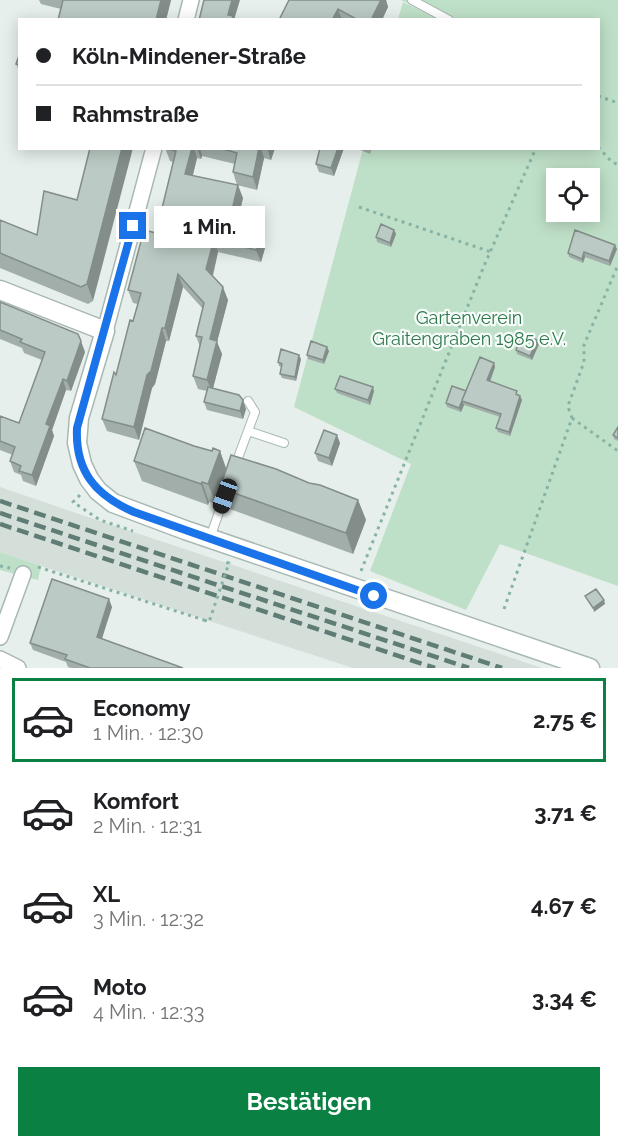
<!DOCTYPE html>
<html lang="de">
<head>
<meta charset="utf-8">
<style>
  :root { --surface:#fff; --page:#f6f6f6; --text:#202124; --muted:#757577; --line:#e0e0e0; --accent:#0b8043 }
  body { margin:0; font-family:Raleway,sans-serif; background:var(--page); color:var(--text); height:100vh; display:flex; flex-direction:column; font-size:22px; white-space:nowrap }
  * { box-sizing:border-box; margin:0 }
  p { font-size:20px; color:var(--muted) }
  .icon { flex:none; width:33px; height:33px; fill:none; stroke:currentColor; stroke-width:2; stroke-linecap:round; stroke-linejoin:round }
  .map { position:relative; height:668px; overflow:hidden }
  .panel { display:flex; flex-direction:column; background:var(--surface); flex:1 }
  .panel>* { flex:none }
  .guide { position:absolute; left:18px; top:18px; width:582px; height:132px; border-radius:0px; box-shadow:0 3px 15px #0003; display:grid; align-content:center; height:132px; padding:0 18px; background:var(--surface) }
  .buttons { position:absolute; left:546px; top:168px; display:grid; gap:12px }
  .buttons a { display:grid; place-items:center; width:54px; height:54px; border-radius:0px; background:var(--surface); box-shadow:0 3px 15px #0003; font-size:30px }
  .end { position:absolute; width:27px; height:27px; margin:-14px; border:8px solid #1a73e8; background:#fff; box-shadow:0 0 0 3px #fff }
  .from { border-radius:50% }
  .bubble { position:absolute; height:42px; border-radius:0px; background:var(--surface); box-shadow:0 3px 15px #0003; font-size:20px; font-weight:700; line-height:42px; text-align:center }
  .car { position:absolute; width:18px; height:36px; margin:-18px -9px; border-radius:8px; box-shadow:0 0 4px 2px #0007; background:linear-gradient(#222 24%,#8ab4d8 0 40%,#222 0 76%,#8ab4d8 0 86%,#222 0) }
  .guide b { display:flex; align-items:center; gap:21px; height:57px; font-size:22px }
  .guide b+b { border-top:2px solid var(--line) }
  .guide i { width:15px; height:15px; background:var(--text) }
  ul { padding:10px 0 0; list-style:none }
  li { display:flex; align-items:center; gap:18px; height:84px; margin:0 12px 9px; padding:0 6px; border:3px solid transparent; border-radius:0px }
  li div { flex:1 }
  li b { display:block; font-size:22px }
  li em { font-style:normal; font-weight:700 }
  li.selected { border-color:var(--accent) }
  li>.icon { width:54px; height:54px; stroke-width:1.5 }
  .button { display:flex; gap:12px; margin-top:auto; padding:12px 18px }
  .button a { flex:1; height:69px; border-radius:0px; background:var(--accent); color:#fff; font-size:24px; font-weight:700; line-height:69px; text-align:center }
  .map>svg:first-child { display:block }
  .built { fill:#d4dfda }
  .green { fill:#bfe0c8; fill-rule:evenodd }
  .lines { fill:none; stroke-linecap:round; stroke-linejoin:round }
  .service-casing { stroke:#a8b8b2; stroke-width:10 }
  .minor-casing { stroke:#a8b8b2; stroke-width:18 }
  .tertiary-casing { stroke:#a8b8b2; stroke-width:21 }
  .path { stroke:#86b3a5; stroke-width:3; stroke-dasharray:3 4.5; stroke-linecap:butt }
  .service { stroke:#fff; stroke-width:8 }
  .minor { stroke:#fff; stroke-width:15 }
  .tertiary { stroke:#fff; stroke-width:18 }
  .rail { stroke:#5f7d75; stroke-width:4.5; stroke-dasharray:12 6; stroke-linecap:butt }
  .path-bridge { stroke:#86b3a5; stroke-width:3; stroke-dasharray:3 4.5; stroke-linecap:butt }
  .wall { fill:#a1aea9 }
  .shaded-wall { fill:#838d89 }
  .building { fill:#bbcac4; stroke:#838d89; stroke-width:1.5 }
  .route { stroke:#1a73e8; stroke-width:8 }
  .labels { text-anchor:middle; stroke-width:4.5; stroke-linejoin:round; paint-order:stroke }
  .park-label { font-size:18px; fill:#2d7a4b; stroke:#f7fbf9 }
</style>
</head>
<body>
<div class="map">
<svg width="618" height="668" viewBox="0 0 618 668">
  <rect width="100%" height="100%" fill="#e6efeb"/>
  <!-- built -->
  <path class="built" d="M0,487L73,512L542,668H353L41,566L0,552Z"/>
  <!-- green -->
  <path class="green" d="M401,0H618V586L500,544L466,610L370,571L411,464L294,407L363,149L598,148V20L440,19ZM556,178H590V212H556Z
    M403,2L437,19H398Z
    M0,552L41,566L38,580L0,570Z"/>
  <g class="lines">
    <defs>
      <path id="service" d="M412,0L449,20
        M248,431L284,443
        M235,466L255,412L248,401
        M210,538L226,492"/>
      <path id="minor" d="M186,20L191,0
        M105,331L154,148
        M0,637L23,574
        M0,659L18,668"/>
      <path id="tertiary" d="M0,290L105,331L79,418L77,443L82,464L89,479L98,491L113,503L185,530L590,668"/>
    </defs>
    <!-- service casing -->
    <use href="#service" class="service-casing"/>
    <!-- minor casing -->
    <use href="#minor" class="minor-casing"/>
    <!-- tertiary casing -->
    <use href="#tertiary" class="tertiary-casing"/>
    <!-- path -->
    <path class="path" d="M598,96L618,103
      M598,147L611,161L618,165
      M359,207L491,252
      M572,418L618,451
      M80,495L73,502L100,520L133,531
      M0,566L10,568
      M38,567L204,620
      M361,571L484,266L536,148
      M504,609L572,418L568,407L569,403L584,362V345L618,265"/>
    <!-- service -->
    <use href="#service" class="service"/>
    <!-- minor -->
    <use href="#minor" class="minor"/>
    <!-- tertiary -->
    <use href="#tertiary" class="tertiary"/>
    <!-- rail -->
    <path class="rail" d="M0,501L502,668
      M0,513L469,668
      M0,524L435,668"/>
    <!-- path-bridge -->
    <path class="path-bridge" d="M204,620L209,622L229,563L224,562"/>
  </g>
  <!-- wall -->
  <path class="wall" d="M39,0H171L166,20H58L61,9L41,4Z
    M289,0H386L388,7L382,20H279Z
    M20,53V72L16,64Z
    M165,148H275L271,160L264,158L257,190L237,185L233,172L235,164L202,156L201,159L197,158L193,175L243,198L236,229L260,235L265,248L261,262L218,252L213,276L228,300L217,342L222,354L213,388L246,409L243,419L207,410L204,402L207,391L198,389L193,376L200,347L196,336L203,309L183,287L169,341H166L155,384L152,388L139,440L107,431L102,419L138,304L133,303L128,290L156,233L173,162L170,161Z
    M344,148L334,176L319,172L316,164Z
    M356,148H372L370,154Z
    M77,200L93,301L88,304L0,268V220L37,235Z
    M394,230L396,234L391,247L377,242L376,237Z
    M617,249L610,266L585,257L583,263L569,257L568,253Z
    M0,302L85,352L71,391L66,390L52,430L54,436L36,486L23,481L21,475L14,472L10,461L13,455L0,450V416L19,423L42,360L24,353L22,348L0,339Z
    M539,344L532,360L517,354L516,350Z
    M329,351L324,364L308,359L307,355Z
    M301,359L296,381L282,378L280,374L282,367L279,366L278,362Z
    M494,363L495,367L490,381L519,395L522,400L510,436L498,432L496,428L500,417L464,405L461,412L447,407L446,403L466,391Z
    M335,389L374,391L370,405L337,393Z
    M618,427V441L614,439L613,435Z
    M340,443L332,466L318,461L315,453Z
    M194,446L212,451H220L226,469L309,483L358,500L366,520L353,554L227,508L221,491L216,504L209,502L208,505L142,481L134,461Z
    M112,607L101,639L183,668H71L68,667L66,662L33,650L30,643Z"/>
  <!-- shaded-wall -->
  <path class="shaded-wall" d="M161,0H171L166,20H156Z
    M232,0H240L234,20H229L228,15Z
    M381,0H386L388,7L382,20H371Z
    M338,9L342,20H332Z
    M122,148H133L93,301L87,284Z
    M192,148H194L197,158L190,186L185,174Z
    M197,148H200L202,156L201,159Z
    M259,148H261L264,158L257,190L253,177Z
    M267,148H275L271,160Z
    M338,148H344L334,176L331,168Z
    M238,185L243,198L233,240L228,227Z
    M394,230L396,234L391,247L390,243Z
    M260,235L265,248L261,262L256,250Z
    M214,239L218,252L211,282L206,269Z
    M615,245L617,249L610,266L609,261Z
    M584,252L585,257L583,263L582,259Z
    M178,274L183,287L169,341L165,328Z
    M223,287L228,300L217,342L222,354L212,392L207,380L210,339Z
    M162,328L166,341L155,384L152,388L139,440L134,427L147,375Z
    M537,340L539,344L532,360L530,356Z
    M81,341L85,352L71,391L67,381Z
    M327,347L329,351L324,364L323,360Z
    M299,355L301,359L296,381L295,377Z
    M494,363L495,367L489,384L487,380Z
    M63,379L66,390L52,430L54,436L36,486L32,475L46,424Z
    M373,387L374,391L370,405L368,400Z
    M520,396L522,400L510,436L509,432Z
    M243,400L246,409L243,419L240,411Z
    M462,401L464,405L461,412L459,408Z
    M337,435L340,443L332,466L329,458Z
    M220,451L227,471L220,488L221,491L216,504L208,484Z
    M202,482L209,502L208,505L201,484Z
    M358,500L366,520L353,554L346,533Z
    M109,599L112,607L100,645L97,637Z
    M604,600L605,604L594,612L593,608Z"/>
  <!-- building -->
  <path class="building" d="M63,0H161L156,20H58Z
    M204,0H232L228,15L233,16L232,20H199Z
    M289,0H381L371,20H358L338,9L332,20H279Z
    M20,53V65L16,64Z
    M90,148H122L87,284L81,287L0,253V220L37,235L44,191L77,200Z
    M165,148H192L185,174L238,185L228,227L260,235L256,250L214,239L206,269L223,287L210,339L217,341L207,380L193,376L202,337L196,336L204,303L178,274L165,328H162L151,371L147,375L134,427L102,419L114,372L116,375L130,320L133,321L141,293L128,290L144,230L156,233L176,151Z
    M220,148H259L253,177L233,172L237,153Z
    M320,148H338L331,168L316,164Z
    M381,224L394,230L390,243L376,237Z
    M575,230L615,245L609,261L584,252L582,259L568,253Z
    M0,302L78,334L81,341L67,381L63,379L46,424L50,426L32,475L19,471L21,466L10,461L15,447L0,441V416L19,423L45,352L20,342L22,339L0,330Z
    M522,334L537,340L530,356L516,350Z
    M311,341L327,347L323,360L307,355Z
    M281,349L299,355L295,377L280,374L282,364L278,362Z
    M480,357L494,363L487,380L517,391L516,394L520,396L509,432L496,428L501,414L462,401L459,408L446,403L452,386L466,391L462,400Z
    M340,376L373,387L368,400L335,389Z
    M208,387L239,395L243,400L240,411L204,402Z
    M618,427V438L613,435Z
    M145,428L194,446L212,451L213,448L220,451L208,484L202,482L201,484L134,461Z
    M324,430L337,435L329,458L315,453Z
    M231,455L276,469L309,483L320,485L358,500L346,533L220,488Z
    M52,579L109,599L97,637L183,668H90L65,659L67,655L30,643Z
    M596,589L604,600L593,608L585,596Z"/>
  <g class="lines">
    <!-- route -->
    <path class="route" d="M133,226L77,428C75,471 95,495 134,512L374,596"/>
  </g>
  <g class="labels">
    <!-- park labels -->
    <g class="park-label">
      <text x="469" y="324">Gartenverein<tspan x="469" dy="21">Graitengraben 1985 e.V.</tspan></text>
    </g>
  </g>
</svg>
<div class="buttons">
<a><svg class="icon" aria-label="locate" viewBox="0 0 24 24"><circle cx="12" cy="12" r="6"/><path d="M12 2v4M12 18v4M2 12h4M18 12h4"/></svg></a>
</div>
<i class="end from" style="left:374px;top:596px"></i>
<i class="end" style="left:133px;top:226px"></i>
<div class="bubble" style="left:154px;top:206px;width:111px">1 Min.</div>
<i class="car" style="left:225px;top:496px;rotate:200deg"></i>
<div class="guide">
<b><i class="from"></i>Köln-Mindener-Straße</b>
<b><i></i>Rahmstraße</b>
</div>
</div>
<section class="panel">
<ul>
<li class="selected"><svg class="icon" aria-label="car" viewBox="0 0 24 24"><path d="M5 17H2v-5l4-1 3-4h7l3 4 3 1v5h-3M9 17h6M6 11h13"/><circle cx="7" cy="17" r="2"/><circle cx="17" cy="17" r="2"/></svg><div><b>Economy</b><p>1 Min. · 12:30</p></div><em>2.75 €</em></li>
<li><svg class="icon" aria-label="car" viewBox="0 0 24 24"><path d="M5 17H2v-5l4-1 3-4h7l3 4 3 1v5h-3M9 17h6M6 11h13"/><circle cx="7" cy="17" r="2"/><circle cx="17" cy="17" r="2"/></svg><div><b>Komfort</b><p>2 Min. · 12:31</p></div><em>3.71 €</em></li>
<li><svg class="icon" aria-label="car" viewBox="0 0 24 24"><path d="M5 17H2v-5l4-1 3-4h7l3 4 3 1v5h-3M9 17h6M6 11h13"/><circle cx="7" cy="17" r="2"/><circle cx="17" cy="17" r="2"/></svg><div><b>XL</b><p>3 Min. · 12:32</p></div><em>4.67 €</em></li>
<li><svg class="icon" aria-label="car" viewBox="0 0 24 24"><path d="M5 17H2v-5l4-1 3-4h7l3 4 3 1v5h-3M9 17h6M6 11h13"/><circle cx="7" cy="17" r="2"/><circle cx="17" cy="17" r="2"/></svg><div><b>Moto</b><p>4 Min. · 12:33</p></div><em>3.34 €</em></li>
</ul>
<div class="button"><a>Bestätigen</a></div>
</section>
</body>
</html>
